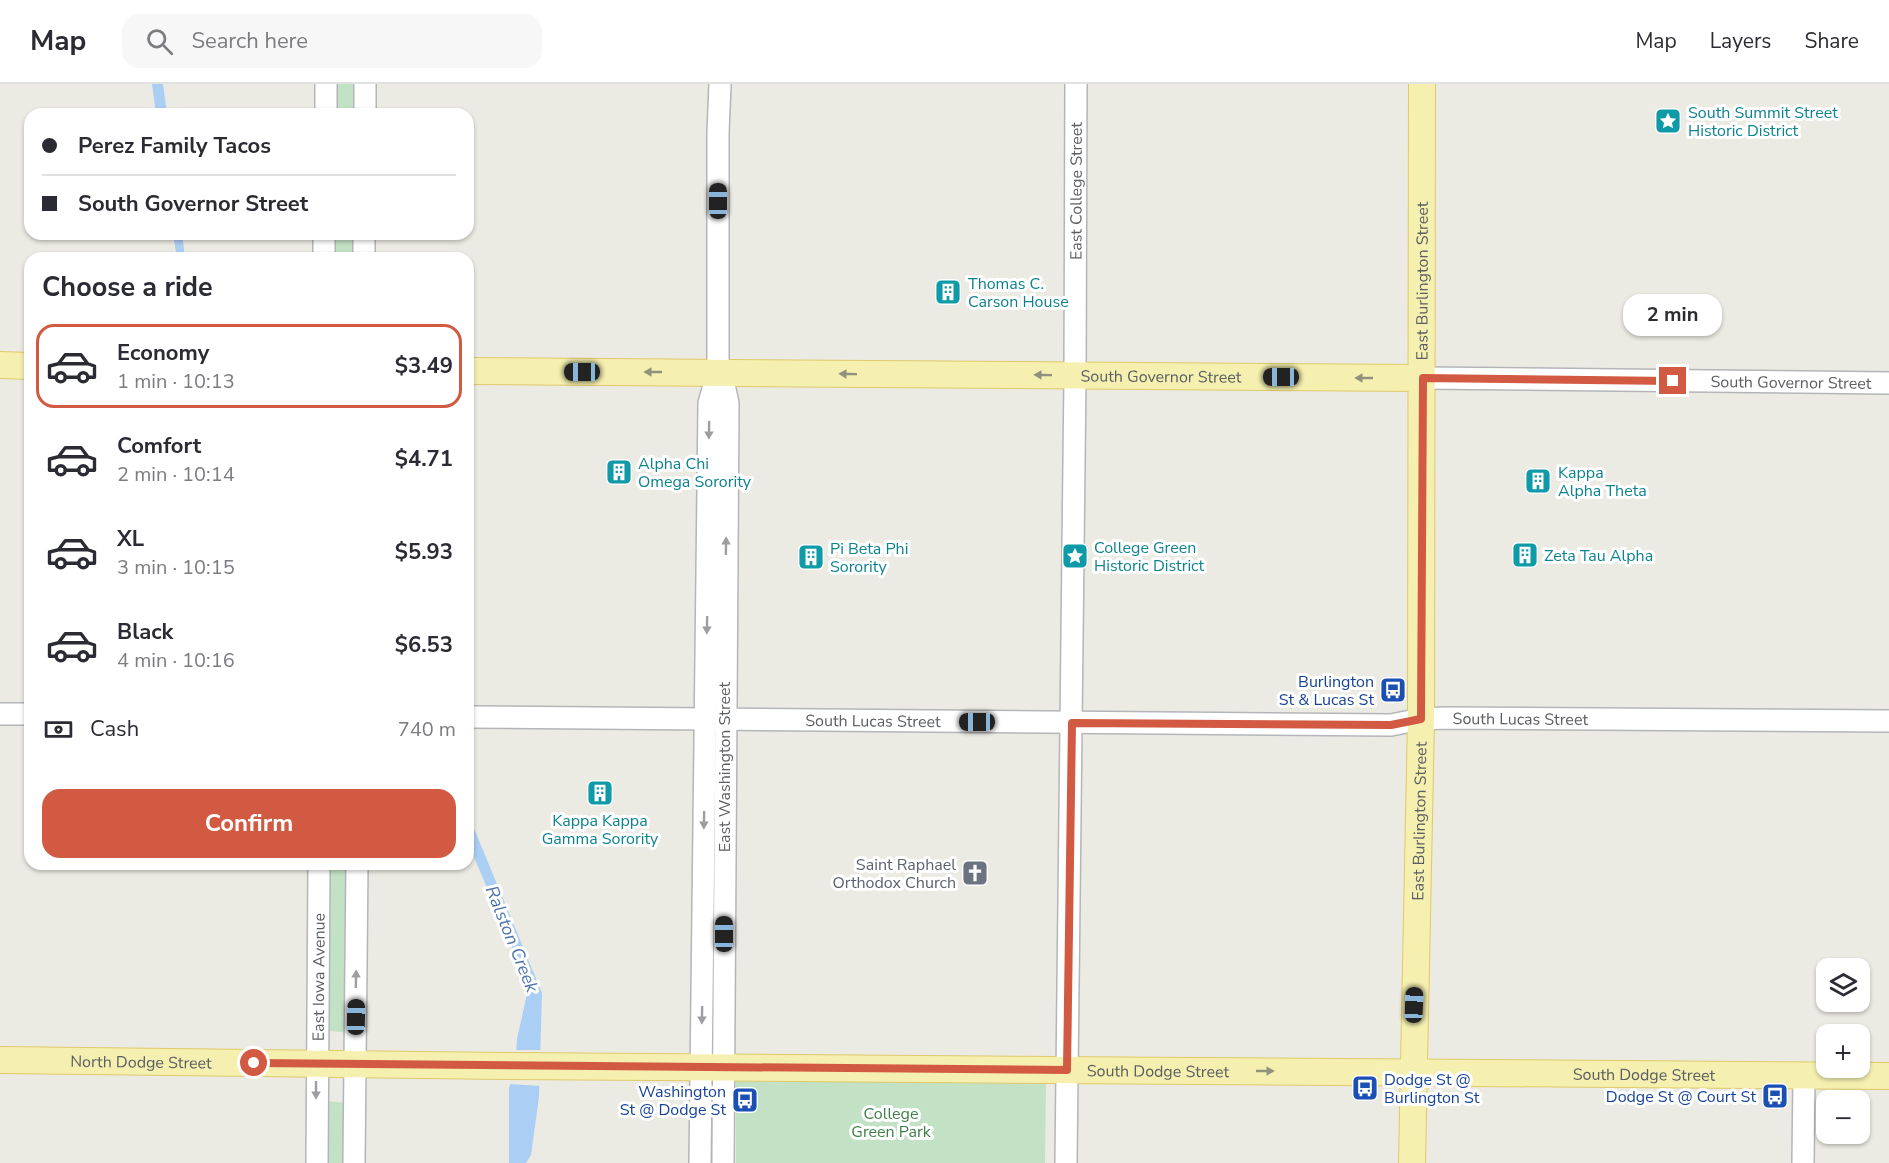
<!DOCTYPE html>
<html lang="en">
<head>
<meta charset="utf-8">
<style>
  :root { --surface:#fff; --page:#f7f7f7; --text:#2b2b33; --muted:#7c7c81; --line:#e1e1e2; --accent:#d35a42 }
  body { margin:0; font-family:"Nunito Sans",sans-serif; background:var(--page); color:var(--text); height:100vh; display:flex; flex-direction:column; font-size:22px; white-space:nowrap }
  * { box-sizing:border-box; margin:0 }
  p { font-size:20px; color:var(--muted) }
  .icon { flex:none; width:33px; height:33px; fill:none; stroke:currentColor; stroke-width:2; stroke-linecap:round; stroke-linejoin:round }
  .map { position:relative; flex:1; overflow:hidden }
  .panel { position:absolute; left:24px; top:168px; width:450px; height:618px; display:flex; flex-direction:column; background:var(--surface); border-radius:18px; box-shadow:0 2px 4px #0004 }
  .panel>* { flex:none }
  .banner { position:absolute; left:24px; top:24px; width:450px; height:132px; border-radius:18px; box-shadow:0 2px 4px #0004; display:grid; align-content:center; height:132px; padding:0 18px; background:var(--surface) }
  .controls { position:absolute; left:1816px; top:874px; display:grid; gap:12px }
  .controls a { display:grid; place-items:center; width:54px; height:54px; border-radius:12px; background:var(--surface); box-shadow:0 2px 4px #0004; font-size:30px }
  .end { position:absolute; width:27px; height:27px; margin:-14px; border:8px solid #d35a42; background:#fff; box-shadow:0 0 0 3px #fff }
  .from { border-radius:50% }
  .bubble { position:absolute; height:42px; border-radius:18px; background:var(--surface); box-shadow:0 2px 4px #0004; font-size:20px; font-weight:700; line-height:42px; text-align:center }
  .car { position:absolute; width:18px; height:36px; margin:-18px -9px; border-radius:8px; box-shadow:0 0 4px 2px #0007; background:linear-gradient(#222 24%,#8ab4d8 0 40%,#222 0 76%,#8ab4d8 0 86%,#222 0) }
  .banner b { display:flex; align-items:center; gap:21px; height:57px; font-size:22px }
  .banner b+b { border-top:2px solid var(--line) }
  .banner i { width:15px; height:15px; background:var(--text) }
  ul { padding:0; list-style:none }
  li { display:flex; align-items:center; gap:18px; height:84px; margin:0 12px 9px; padding:0 6px; border:3px solid transparent; border-radius:18px }
  li div { flex:1 }
  li b { display:block; font-size:22px }
  li em { font-style:normal; font-weight:700 }
  li.active { border-color:var(--accent) }
  li>.icon { width:54px; height:54px; stroke-width:1.5 }
  h2 { padding:0 18px; font-size:27px; line-height:72px }
  .pay { display:flex; align-items:center; gap:15px; height:66px; padding:0 18px; font-size:22px }
  .pay p { margin-inline-start:auto }
  .action { display:flex; gap:12px; margin-top:auto; padding:12px 18px }
  .action a { flex:1; height:69px; border-radius:18px; background:var(--accent); color:#fff; font-size:24px; font-weight:700; line-height:69px; text-align:center }
  header { display:flex; align-items:center; gap:36px; box-sizing:border-box; height:84px; padding:0 30px; background:var(--surface); border-bottom:2px solid var(--line) }
  header strong { font-size:28px }
  nav { display:flex; gap:33px; margin-inline-start:auto; font-size:21px }
  .search { width:420px; height:54px; background:var(--page); display:flex; align-items:center; gap:15px; box-sizing:border-box; padding:0 21px; border-radius:18px; color:var(--muted); font-size:22px }
  .map>svg:first-child { display:block }
  .green { fill:#c3e1c5 }
  .water { fill:#abcef4 }
  .pier { fill:#ecebe3 }
  .lines { fill:none; stroke-linecap:round; stroke-linejoin:round }
  .minor-casing { stroke:#b4b5b9; stroke-width:24 }
  .major-casing { stroke:#dfc969; stroke-width:28 }
  .minor { stroke:#fff; stroke-width:21 }
  .major { stroke:#f5f0b0; stroke-width:26 }
  .oneway { fill:#91917d }
  .oneway2 { fill:#9d9ea1 }
  .route { stroke:#d35a42; stroke-width:8 }
  .labels { text-anchor:middle; stroke-width:6; stroke-linejoin:round; paint-order:stroke }
  .culture-label { font-size:16px; fill:#0d838f; stroke:#fff; text-anchor:start }
  .street-label { font-size:16px; fill:#5b5e62; stroke:#fff }
  .transit-label { font-size:16px; fill:#164399; stroke:#fff; text-anchor:end }
  .worship-label { font-size:16px; fill:#5b616d; stroke:#fff; text-anchor:end }
  .park-label { font-size:16px; fill:#3f7e47; stroke:#fff }
  .water-label { font-size:18px; font-style:italic; fill:#4f74ac; stroke:#fff }
</style>
</head>
<body>
<header>
<strong>Map</strong>
<div class="search"><svg class="icon" aria-label="search" viewBox="0 0 24 24"><circle cx="10" cy="10" r="6"/><path d="M15 15l6 6"/></svg>Search here</div>
<nav><a>Map</a><a>Layers</a><a>Share</a></nav>
</header>
<div class="map">
<svg width="1889" height="1079" viewBox="0 0 1889 1079">
  <rect width="100%" height="100%" fill="#ecebe3"/>
  <!-- green -->
  <path class="green" d="M334,0H357V30H334Z
    M333,150H355V174H333Z
    M327,780H349L347,946L343,948L328,947Z
    M736,997L1046,999L1045,1079H736Z
    M328,1017L346,1019V1079H323V1023Z"/>
  <!-- water -->
  <path class="water" d="M152,0H163L167,30H156Z
    M173,150H182L185,174H177Z
    M468,730L542,909L539,1013L531,1071L526,1079H509V1004L515,986L517,955L529,901L520,889L511,860L468,759Z"/>
  <!-- pier -->
  <path class="pier" d="M513,966H544L542,1002L507,1000L512,985Z"/>
  <g class="lines">
    <defs>
      <g id="minor">
        <path d="M326,30V0"/>
        <path d="M365,30V0"/>
        <path d="M324,174V150"/>
        <path d="M364,174V150"/>
        <path d="M718,288L724,301L728,319L723,1079"/>
        <path id="s1" d="M1423,294L1889,299"/>
        <path d="M0,630H30"/>
        <path id="s2" d="M468,633L1391,641L1421,635L1446,634L1889,637"/>
        <path id="s3" d="M317,1079L319,780"/>
        <path d="M354,1079L357,780"/>
        <path d="M700,1079L709,319L718,288V49L720,0"/>
        <path id="s4" d="M1066,1079L1075,292L1076,0"/>
        <path d="M1803,1079L1804,992"/>
      </g>
      <g id="major">
        <path d="M0,281L30,282"/>
        <path id="s5" d="M468,287L1423,294"/>
        <path id="s6" d="M0,976L506,982L1889,992"/>
        <path id="s7" d="M1412,1079L1421,635L1422,0"/>
      </g>
    </defs>
    <!-- minor casing -->
    <use href="#minor" class="minor-casing"/>
    <!-- major casing -->
    <use href="#major" class="major-casing"/>
    <!-- minor -->
    <use href="#minor" class="minor"/>
    <!-- major -->
    <use href="#major" class="major"/>
  </g>
  <!-- one-way arrows -->
  <defs><path id="oneway-solid" d="M-6-.8H1V-3.2L6.5 0L1 3.2V.8H-6Z" transform="scale(1.5)"/></defs>
  <g class="oneway">
    <use href="#oneway-solid" transform="translate(653 288) rotate(-180)"/>
    <use href="#oneway-solid" transform="translate(848 290) rotate(-179)"/>
    <use href="#oneway-solid" transform="translate(1043 291) rotate(-179)"/>
    <use href="#oneway-solid" transform="translate(1364 294) rotate(-180)"/>
    <use href="#oneway-solid" transform="translate(1265 987)"/>
  </g>
  <g class="oneway2">
    <use href="#oneway-solid" transform="translate(709 346) rotate(91)"/>
    <use href="#oneway-solid" transform="translate(726 462) rotate(-89)"/>
    <use href="#oneway-solid" transform="translate(707 541) rotate(91)"/>
    <use href="#oneway-solid" transform="translate(704 736) rotate(91)"/>
    <use href="#oneway-solid" transform="translate(356 895) rotate(-89)"/>
    <use href="#oneway-solid" transform="translate(702 931) rotate(91)"/>
    <use href="#oneway-solid" transform="translate(316 1006) rotate(90)"/>
  </g>
  <g class="lines">
    <!-- route -->
    <path class="route" d="M254,979L1067,986L1072,639L1391,641L1421,635L1423,294L1673,297"/>
  </g>
  <!-- icons -->
  <defs>
    <symbol id="sight-square" viewBox="-11 -11 22 22"><rect x="-9" y="-9" width="18" height="18" rx="4" fill="#0f9aa8" stroke="#fff"/><path d="M0-6L1.8-2.2L6-1.7L2.9 1.2L3.7 5.4L0 3.3L-3.7 5.4L-2.9 1.2L-6-1.7L-1.8-2.2Z" fill="#fff"/></symbol>
    <symbol id="building-square" viewBox="-11 -11 22 22"><rect x="-9" y="-9" width="18" height="18" rx="4" fill="#0f9aa8" stroke="#fff"/><path d="M-4-6H4V6H1V3H-1V6H-4ZM-2.5-4.3h1.7v1.8h-1.7ZM.8-4.3h1.7v1.8H.8ZM-2.5-1h1.7V.8h-1.7ZM.8-1h1.7V.8H.8Z" fill="#fff"/></symbol>
    <symbol id="bus-square" viewBox="-11 -11 22 22"><rect x="-9" y="-9" width="18" height="18" rx="4" fill="#1a4fb4" stroke="#fff"/><path d="M-5-6H5V4H4V6H2V4H-2V6H-4V4H-5ZM-3.5-4V0h7V-4ZM-3.5 1.2v1.5H-2V1.2ZM2 1.2v1.5H3.5V1.2Z" fill="#fff"/></symbol>
    <symbol id="church-square" viewBox="-11 -11 22 22"><rect x="-9" y="-9" width="18" height="18" rx="4" fill="#6b7280" stroke="#fff"/><path d="M-1.2-6h2.4v3.5h3.3v2.4h-3.3V6h-2.4V-.1h-3.3v-2.4h3.3Z" fill="#fff"/></symbol>
  </defs>
  <g fill-rule="evenodd">
    <use href="#sight-square" x="1653" y="22" width="30" height="30"/>
    <use href="#building-square" x="933" y="193" width="30" height="30"/>
    <use href="#building-square" x="604" y="373" width="30" height="30"/>
    <use href="#building-square" x="1523" y="382" width="30" height="30"/>
    <use href="#building-square" x="1510" y="456" width="30" height="30"/>
    <use href="#sight-square" x="1060" y="457" width="30" height="30"/>
    <use href="#building-square" x="796" y="458" width="30" height="30"/>
    <use href="#bus-square" x="1378" y="591" width="30" height="30"/>
    <use href="#building-square" x="585" y="694" width="30" height="30"/>
    <use href="#church-square" x="960" y="774" width="30" height="30"/>
    <use href="#bus-square" x="1350" y="989" width="30" height="30"/>
    <use href="#bus-square" x="1760" y="997" width="30" height="30"/>
    <use href="#bus-square" x="730" y="1001" width="30" height="30"/>
  </g>
  <g class="labels">
    <!-- culture labels -->
    <g class="culture-label">
      <text x="1688" y="34">South Summit Street<tspan x="1688" dy="18">Historic District</tspan></text>
      <text x="968" y="205">Thomas C.<tspan x="968" dy="18">Carson House</tspan></text>
      <text x="638" y="385">Alpha Chi<tspan x="638" dy="18">Omega Sorority</tspan></text>
      <text x="1558" y="394">Kappa<tspan x="1558" dy="18">Alpha Theta</tspan></text>
      <text x="1094" y="469">College Green<tspan x="1094" dy="18">Historic District</tspan></text>
      <text x="830" y="470">Pi Beta Phi<tspan x="830" dy="18">Sorority</tspan></text>
      <text x="1544" y="477">Zeta Tau Alpha</text>
      <text x="600" y="742" text-anchor="middle">Kappa Kappa<tspan x="600" dy="18">Gamma Sorority</tspan></text>
    </g>
    <!-- street labels -->
    <g class="street-label">
      <text dy="6" stroke="none"><textPath href="#s4" startOffset="972">East College Street</textPath></text>
      <text dy="6" stroke="none"><textPath href="#s7" startOffset="882">East Burlington Street</textPath></text>
      <text dy="6" stroke="none"><textPath href="#s5" startOffset="693">South Governor Street</textPath></text>
      <text dy="6" stroke="none"><textPath href="#s1" startOffset="368">South Governor Street</textPath></text>
      <text dy="6" stroke="none"><textPath href="#s2" startOffset="1053">South Lucas Street</textPath></text>
      <text dy="6" stroke="none"><textPath href="#s2" startOffset="405">South Lucas Street</textPath></text>
      <text transform="translate(724 683) rotate(-90)" y="6">East Washington Street</text>
      <text dy="6" stroke="none"><textPath href="#s7" startOffset="342">East Burlington Street</textPath></text>
      <text dy="6" stroke="none"><textPath href="#s3" startOffset="186">East Iowa Avenue</textPath></text>
      <text dy="6" stroke="none"><textPath href="#s6" startOffset="141">North Dodge Street</textPath></text>
      <text dy="6" stroke="none"><textPath href="#s6" startOffset="1158">South Dodge Street</textPath></text>
      <text dy="6" stroke="none"><textPath href="#s6" startOffset="1644">South Dodge Street</textPath></text>
    </g>
    <!-- transit labels -->
    <g class="transit-label">
      <text x="1374" y="603">Burlington<tspan x="1374" dy="18">St &amp; Lucas St</tspan></text>
      <text x="1384" y="1001" text-anchor="start">Dodge St @<tspan x="1384" dy="18">Burlington St</tspan></text>
      <text x="726" y="1013">Washington<tspan x="726" dy="18">St @ Dodge St</tspan></text>
      <text x="1756" y="1018">Dodge St @ Court St</text>
    </g>
    <!-- worship labels -->
    <g class="worship-label">
      <text x="956" y="786">Saint Raphael<tspan x="956" dy="18">Orthodox Church</tspan></text>
    </g>
    <!-- park labels -->
    <g class="park-label">
      <text x="891" y="1035">College<tspan x="891" dy="18">Green Park</tspan></text>
    </g>
    <!-- water labels -->
    <g class="water-label">
      <text transform="translate(512 855) rotate(68)" y="6">Ralston Creek</text>
    </g>
  </g>
</svg>
<div class="controls">
<a><svg class="icon" aria-label="layers" viewBox="0 0 24 24"><path d="M12 4l9 5-9 5-9-5zM3 14l9 5 9-5"/></svg></a>
<a>+</a>
<a>−</a>
</div>
<i class="end from" style="left:254px;top:979px"></i>
<i class="end" style="left:1673px;top:297px"></i>
<div class="bubble" style="left:1623px;top:210px;width:99px">2 min</div>
<i class="car" style="left:718px;top:117px;rotate:0deg"></i>
<i class="car" style="left:582px;top:288px;rotate:270deg"></i>
<i class="car" style="left:1281px;top:293px;rotate:270deg"></i>
<i class="car" style="left:977px;top:638px;rotate:270deg"></i>
<i class="car" style="left:724px;top:850px;rotate:0deg"></i>
<i class="car" style="left:1414px;top:921px;rotate:2deg"></i>
<i class="car" style="left:356px;top:933px;rotate:1deg"></i>
<div class="banner">
<b><i class="from"></i>Perez Family Tacos</b>
<b><i></i>South Governor Street</b>
</div>
<section class="panel">
<h2>Choose a ride</h2>
<ul>
<li class="active"><svg class="icon" aria-label="car" viewBox="0 0 24 24"><path d="M5 17H2v-5l4-1 3-4h7l3 4 3 1v5h-3M9 17h6M6 11h13"/><circle cx="7" cy="17" r="2"/><circle cx="17" cy="17" r="2"/></svg><div><b>Economy</b><p>1 min · 10:13</p></div><em>$3.49</em></li>
<li><svg class="icon" aria-label="car" viewBox="0 0 24 24"><path d="M5 17H2v-5l4-1 3-4h7l3 4 3 1v5h-3M9 17h6M6 11h13"/><circle cx="7" cy="17" r="2"/><circle cx="17" cy="17" r="2"/></svg><div><b>Comfort</b><p>2 min · 10:14</p></div><em>$4.71</em></li>
<li><svg class="icon" aria-label="car" viewBox="0 0 24 24"><path d="M5 17H2v-5l4-1 3-4h7l3 4 3 1v5h-3M9 17h6M6 11h13"/><circle cx="7" cy="17" r="2"/><circle cx="17" cy="17" r="2"/></svg><div><b>XL</b><p>3 min · 10:15</p></div><em>$5.93</em></li>
<li><svg class="icon" aria-label="car" viewBox="0 0 24 24"><path d="M5 17H2v-5l4-1 3-4h7l3 4 3 1v5h-3M9 17h6M6 11h13"/><circle cx="7" cy="17" r="2"/><circle cx="17" cy="17" r="2"/></svg><div><b>Black</b><p>4 min · 10:16</p></div><em>$6.53</em></li>
</ul>
<div class="pay"><svg class="icon" aria-label="cash" viewBox="0 0 24 24"><path d="M3 7h18v10H3z"/><circle cx="12" cy="12" r="2"/></svg>Cash<p>740 m</p></div>
<div class="action"><a>Confirm</a></div>
</section>
</div>
</body>
</html>
